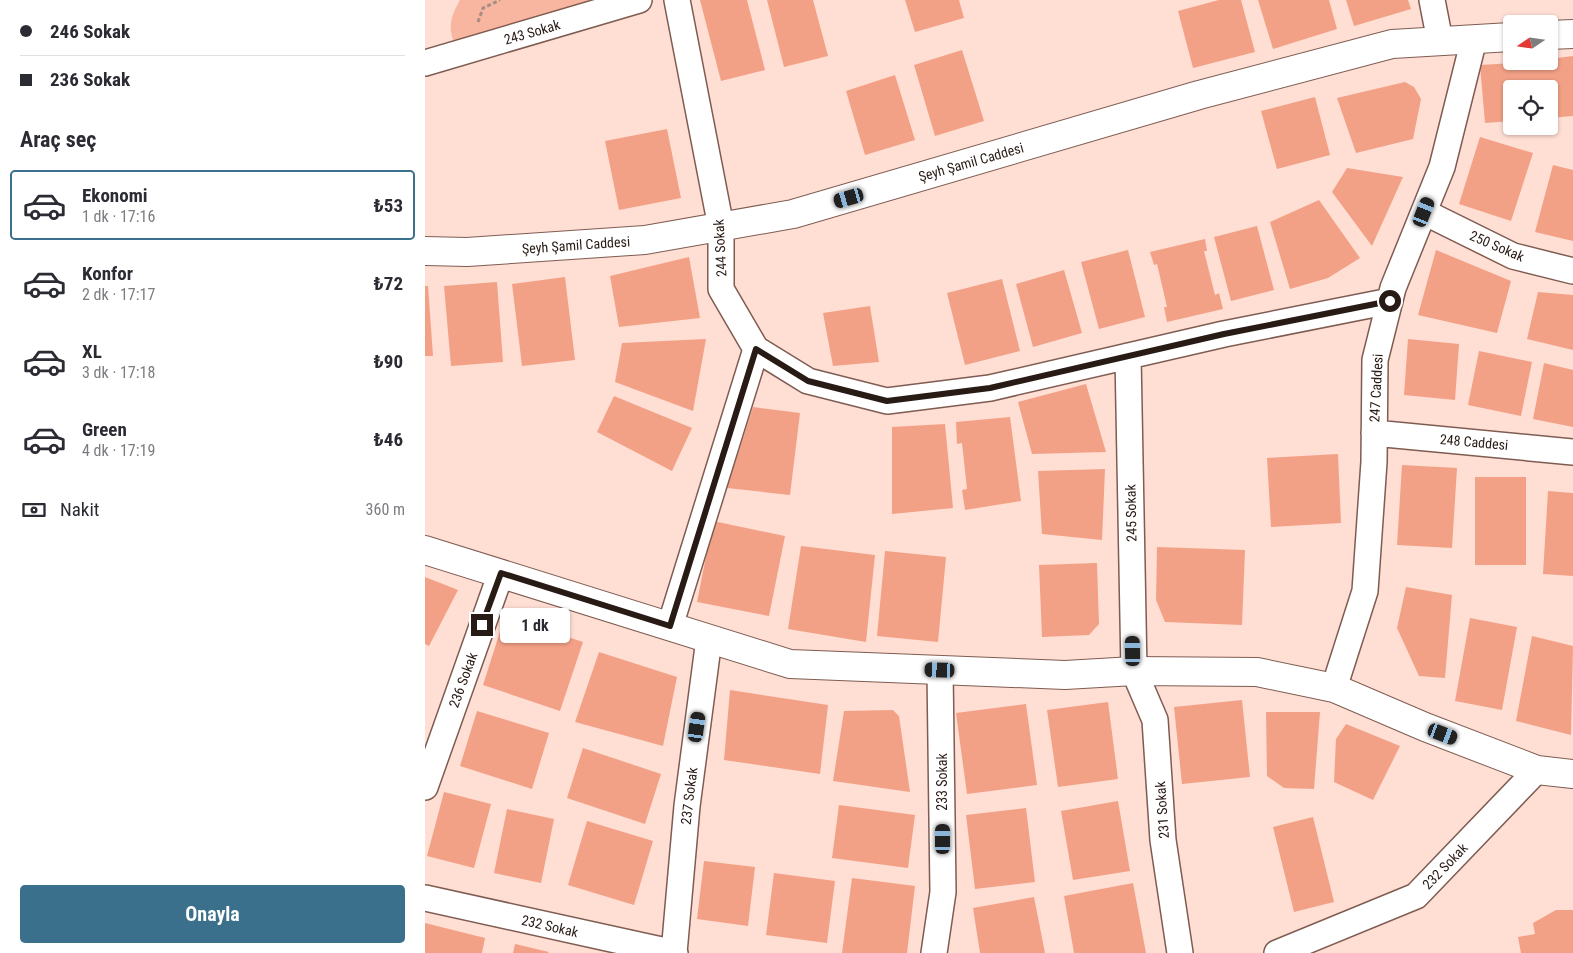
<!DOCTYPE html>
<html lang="tr">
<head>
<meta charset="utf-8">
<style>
  :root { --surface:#fff; --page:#f2f2f3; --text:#2b2b33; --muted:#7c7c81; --line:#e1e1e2; --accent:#3a708c }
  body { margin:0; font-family:"Roboto Condensed",sans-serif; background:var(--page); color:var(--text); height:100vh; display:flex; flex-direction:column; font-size:19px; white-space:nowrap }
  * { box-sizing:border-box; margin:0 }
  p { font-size:16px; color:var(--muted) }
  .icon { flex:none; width:28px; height:28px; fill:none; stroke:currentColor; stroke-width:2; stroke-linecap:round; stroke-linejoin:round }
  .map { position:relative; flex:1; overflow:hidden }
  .panel { display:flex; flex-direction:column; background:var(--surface); width:425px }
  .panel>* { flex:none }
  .guide { display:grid; align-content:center; height:110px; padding:0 20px; background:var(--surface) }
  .needle { width:32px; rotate:257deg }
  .tools { position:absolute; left:1078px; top:15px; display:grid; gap:10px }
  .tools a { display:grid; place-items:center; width:55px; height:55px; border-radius:5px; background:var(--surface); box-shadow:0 1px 4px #0004; font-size:25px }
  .end { position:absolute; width:22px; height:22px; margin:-11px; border:6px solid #281a15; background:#fff; box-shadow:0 0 0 2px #fff }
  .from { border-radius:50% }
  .bubble { position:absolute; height:35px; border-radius:5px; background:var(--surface); box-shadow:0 1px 4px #0004; font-size:16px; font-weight:700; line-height:35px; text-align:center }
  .car { position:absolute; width:15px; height:30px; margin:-15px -8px; border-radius:6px; box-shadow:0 0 4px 1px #0007; background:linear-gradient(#222 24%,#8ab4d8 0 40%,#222 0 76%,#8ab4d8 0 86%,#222 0) }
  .guide b { display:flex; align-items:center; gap:18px; height:48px; font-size:19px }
  .guide b+b { border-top:1px solid var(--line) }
  .guide i { width:12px; height:12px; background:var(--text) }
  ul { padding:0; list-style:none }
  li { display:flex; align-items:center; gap:15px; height:70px; margin:0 10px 8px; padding:0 10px; border:2px solid transparent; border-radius:5px }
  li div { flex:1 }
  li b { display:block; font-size:19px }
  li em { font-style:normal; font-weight:700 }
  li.selected { border-color:var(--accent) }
  li>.icon { width:45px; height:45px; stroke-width:1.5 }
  h2 { padding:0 20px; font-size:22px; line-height:60px }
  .pay { display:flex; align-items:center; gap:12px; height:55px; padding:0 20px; font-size:19px }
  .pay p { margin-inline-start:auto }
  .action { display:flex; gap:10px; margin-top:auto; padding:10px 20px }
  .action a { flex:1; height:58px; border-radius:5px; background:var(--accent); color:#fff; font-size:20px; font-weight:700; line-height:58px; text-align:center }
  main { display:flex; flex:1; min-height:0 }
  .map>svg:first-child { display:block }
  .green { fill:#f8b6a0 }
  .building { fill:#f3a186 }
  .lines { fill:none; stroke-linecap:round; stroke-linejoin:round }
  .minor-casing { stroke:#7f5c51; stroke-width:28 }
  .tertiary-casing { stroke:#7f5c51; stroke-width:30 }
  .path { stroke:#a68d85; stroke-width:3; stroke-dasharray:4 2.5; stroke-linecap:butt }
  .minor { stroke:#fff; stroke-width:25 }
  .tertiary { stroke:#fff; stroke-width:28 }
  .route { stroke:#281a15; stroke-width:6 }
  .labels { text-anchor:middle; stroke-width:4.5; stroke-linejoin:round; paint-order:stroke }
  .street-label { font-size:14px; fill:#281a15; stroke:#fff }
</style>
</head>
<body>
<main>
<section class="panel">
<div class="guide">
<b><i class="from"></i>246 Sokak</b>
<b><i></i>236 Sokak</b>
</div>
<h2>Araç seç</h2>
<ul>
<li class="selected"><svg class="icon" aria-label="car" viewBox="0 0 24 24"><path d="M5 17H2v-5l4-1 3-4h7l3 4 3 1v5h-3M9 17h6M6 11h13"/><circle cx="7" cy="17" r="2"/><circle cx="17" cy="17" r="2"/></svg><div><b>Ekonomi</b><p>1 dk · 17:16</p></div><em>₺53</em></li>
<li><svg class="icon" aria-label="car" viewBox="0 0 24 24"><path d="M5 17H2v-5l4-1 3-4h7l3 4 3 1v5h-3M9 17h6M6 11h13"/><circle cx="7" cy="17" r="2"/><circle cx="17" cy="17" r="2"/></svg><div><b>Konfor</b><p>2 dk · 17:17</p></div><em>₺72</em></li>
<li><svg class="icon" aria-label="car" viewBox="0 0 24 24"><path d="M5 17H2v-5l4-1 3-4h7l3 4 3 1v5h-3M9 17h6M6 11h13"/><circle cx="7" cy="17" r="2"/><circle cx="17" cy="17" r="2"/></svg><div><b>XL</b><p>3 dk · 17:18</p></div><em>₺90</em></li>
<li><svg class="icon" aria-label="car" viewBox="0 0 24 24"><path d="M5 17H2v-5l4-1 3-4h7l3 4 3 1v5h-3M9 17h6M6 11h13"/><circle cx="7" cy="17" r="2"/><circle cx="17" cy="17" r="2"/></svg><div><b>Green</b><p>4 dk · 17:19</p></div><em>₺46</em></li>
</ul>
<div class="pay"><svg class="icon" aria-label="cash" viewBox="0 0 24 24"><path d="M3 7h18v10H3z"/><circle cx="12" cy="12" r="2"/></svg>Nakit<p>360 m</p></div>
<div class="action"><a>Onayla</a></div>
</section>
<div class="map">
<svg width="1148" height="953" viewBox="0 0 1148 953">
  <rect width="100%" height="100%" fill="#ffded4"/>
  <!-- green -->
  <path class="green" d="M35,0H166L30,45C22,27 26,16 35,0Z"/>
  <!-- building -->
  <path class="building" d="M275,0H322L340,70L296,81Z
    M342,0H388L403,56L359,67Z
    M480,0H534L539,18L490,32Z
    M794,0H816L830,52L768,68L753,11Z
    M833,0H904L912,29L848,49Z
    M921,0H983L986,9L929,26Z
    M537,50L559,121L510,136L489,65Z
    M1148,56V116L1124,118V89H1086V121L1060,123L1055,65L1124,61V59Z
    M470,75L490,140L440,155L421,91Z
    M980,82L989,87L996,99L988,139L931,153L912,98Z
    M890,97L905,155L852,169L836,111Z
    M242,129L256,198L194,210L180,141Z
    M1055,137L1108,153L1086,221L1034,204Z
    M1128,165L1148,170V241L1110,232Z
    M922,168L978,177L947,246L907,192Z
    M894,200L935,258L903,278L865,289L845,222Z
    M832,226L849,290L806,301L789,237Z
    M780,239L782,251H779L790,295L794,293L798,309L742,322L739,307H742L732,264L729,265L725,252Z
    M703,250L720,317L674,329L656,262Z
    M1011,250L1086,281L1072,333L993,315Z
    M264,257L275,318L194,327L185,276Z
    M639,270L657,333L608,347L591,284Z
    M140,277L150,360L97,366L87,284Z
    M577,279L595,351L540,365L522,293Z
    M72,282L78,362L26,366L19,286Z
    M0,286H3L8,356H0Z
    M1113,292L1148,295V350L1102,339Z
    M445,306L454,362L408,366L398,313Z
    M281,339L268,411L190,382L197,343Z
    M983,339L1034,344L1030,400L979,395Z
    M1054,351L1107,362L1096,416L1043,405Z
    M1119,363L1148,370V427L1108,419Z
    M661,384L681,452L607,454L593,402Z
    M189,396L267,428L247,471L172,432Z
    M328,407L375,413L365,495L302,488Z
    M585,417L596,501L540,510L537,490L542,489L537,443L532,444L531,422Z
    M520,424L528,508L467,514V427Z
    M913,454L916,523L846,527L842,458Z
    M977,465L1032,468L1027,548L972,545Z
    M680,469L677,540L617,534L613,471Z
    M1050,477H1101V565H1050Z
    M1123,491L1148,493V576L1118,574Z
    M288,521L360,536L344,616L272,602Z
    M376,546L450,555L441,642L363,629Z
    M732,547L820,550L817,625L740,622L731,600Z
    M460,551L521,557L513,642L452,636Z
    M672,563L674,624L664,635L617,637L614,565Z
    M0,577L33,590L4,646L0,644Z
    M981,587L1027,595L1020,678L994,676L972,628Z
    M80,616L158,642L135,711L58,685Z
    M1045,618L1092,627L1077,710L1030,701Z
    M1107,636L1148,646L1146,735L1091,721Z
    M174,652L252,677L238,746L150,722Z
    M305,690L403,705L395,774L299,760Z
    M817,700L825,777L757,784L749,707Z
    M683,702L693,779L633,787L622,710Z
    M601,704L612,785L542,794L531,713Z
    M468,710L474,716L485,792L408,781L419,711Z
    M52,711L124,733L107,789L35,766Z
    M841,712H895L889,789L859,788L842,776Z
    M921,724L975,746L948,800L909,782L911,739Z
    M158,748L236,774L220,824L142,798Z
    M19,792L66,804L49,868L2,856Z
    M693,801L705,871L648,880L636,811Z
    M414,805L490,815L483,868L407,858Z
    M601,808L610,882L550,889L541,815Z
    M82,809L129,819L116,883L69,873Z
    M888,817L909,902L869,912L848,827Z
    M162,821L228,841L209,905L143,885Z
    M279,861L330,867L323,926L272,919Z
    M349,873L410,881L402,943L341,935Z
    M427,878L490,886L482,953H417Z
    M708,883L721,953H649L639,896Z
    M609,897L620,953H555L548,908Z
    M1131,910H1148V953H1096L1093,937L1110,934L1108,923Z
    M0,923L60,938L57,953H0Z
    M90,944L124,952L123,953H88Z"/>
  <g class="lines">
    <defs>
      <path id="minor" d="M252,0L296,227V289L331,349L383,381L462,401L565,388L799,334L965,301
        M1007,0L1015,41
        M0,63L214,0
        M999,212L1088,256L1148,271
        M703,356L709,671L730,720L738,840L755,953
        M949,433L1148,452
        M245,626L331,349
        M909,688L940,591L949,462L950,360L968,288L1017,167L1049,39
        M0,787L76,573
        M0,898L250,953
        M249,953L262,806L284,639
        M509,953L518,892L515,670
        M852,953L991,896L1112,770"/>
      <path id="tertiary" d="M1124,35L1148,34
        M0,251L42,252L220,240L368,214L774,95L967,44L1086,37
        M0,550L365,664L640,675L709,671L832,672L909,688L1000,727L1112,770L1148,774"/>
    </defs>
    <!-- minor casing -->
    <use href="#minor" class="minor-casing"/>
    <!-- tertiary casing -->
    <use href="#tertiary" class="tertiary-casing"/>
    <!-- path -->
    <path class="path" d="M53,22L58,8L75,0"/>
    <!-- minor -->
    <use href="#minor" class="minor"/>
    <!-- tertiary -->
    <use href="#tertiary" class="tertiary"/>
  </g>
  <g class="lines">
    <!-- route -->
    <path class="route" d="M57,625L76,573L245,626L331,349L383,381L462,401L565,388L799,334L965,301"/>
  </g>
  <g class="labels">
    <!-- street labels -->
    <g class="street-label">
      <text transform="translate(107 32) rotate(-16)" y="5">243 Sokak</text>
      <text transform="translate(546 162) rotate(-16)" y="5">Şeyh Şamil Caddesi</text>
      <text transform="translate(151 245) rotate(-4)" y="5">Şeyh Şamil Caddesi</text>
      <text transform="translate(1072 246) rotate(23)" y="5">250 Sokak</text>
      <text transform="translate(295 248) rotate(-93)" y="5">244 Sokak</text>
      <text transform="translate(951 388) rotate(-87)" y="5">247 Caddesi</text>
      <text transform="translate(1049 442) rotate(5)" y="5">248 Caddesi</text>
      <text transform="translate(706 513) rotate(-91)" y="5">245 Sokak</text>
      <text transform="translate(38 680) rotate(-70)" y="5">236 Sokak</text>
      <text transform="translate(517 782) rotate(-90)" y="5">233 Sokak</text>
      <text transform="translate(264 796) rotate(-83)" y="5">237 Sokak</text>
      <text transform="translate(737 810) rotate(-94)" y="5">231 Sokak</text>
      <text transform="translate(1020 866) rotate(-46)" y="5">232 Sokak</text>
      <text transform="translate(125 926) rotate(13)" y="5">232 Sokak</text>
    </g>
  </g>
</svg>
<div class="tools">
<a><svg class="needle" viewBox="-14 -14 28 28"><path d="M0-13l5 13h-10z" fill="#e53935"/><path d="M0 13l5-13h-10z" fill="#7c7c81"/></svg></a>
<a><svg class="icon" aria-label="locate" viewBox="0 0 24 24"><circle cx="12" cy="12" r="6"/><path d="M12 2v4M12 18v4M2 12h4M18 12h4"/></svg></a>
</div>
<i class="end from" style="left:965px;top:301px"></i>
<i class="end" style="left:57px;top:625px"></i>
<div class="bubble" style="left:75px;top:608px;width:70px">1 dk</div>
<i class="car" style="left:424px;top:198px;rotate:254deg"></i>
<i class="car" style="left:999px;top:212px;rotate:22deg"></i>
<i class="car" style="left:708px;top:651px;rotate:359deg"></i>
<i class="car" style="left:515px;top:670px;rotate:272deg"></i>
<i class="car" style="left:272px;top:727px;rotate:8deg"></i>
<i class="car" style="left:1018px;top:734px;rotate:111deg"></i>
<i class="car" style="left:518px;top:839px;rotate:0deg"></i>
</div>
</main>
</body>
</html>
